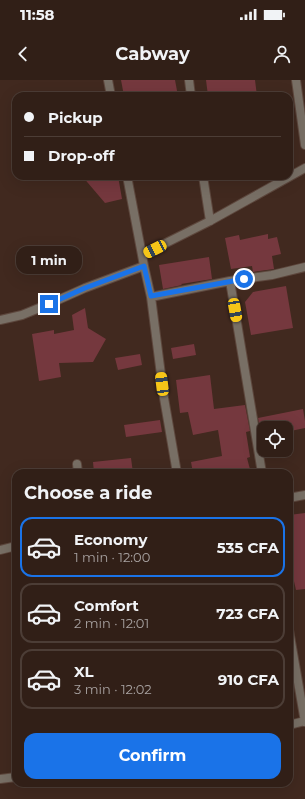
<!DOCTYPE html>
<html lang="en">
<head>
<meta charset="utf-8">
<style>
  :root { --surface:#311f17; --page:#3d2c24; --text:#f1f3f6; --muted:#a8a2a1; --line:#4c3d36; --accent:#1a73e8 }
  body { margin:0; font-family:Montserrat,sans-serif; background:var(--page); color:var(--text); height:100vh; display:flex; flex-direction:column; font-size:15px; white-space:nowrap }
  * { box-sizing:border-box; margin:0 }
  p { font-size:13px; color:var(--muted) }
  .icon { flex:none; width:22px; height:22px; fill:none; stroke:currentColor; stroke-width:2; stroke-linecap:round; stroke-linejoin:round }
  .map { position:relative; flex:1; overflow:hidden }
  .side { position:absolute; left:12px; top:389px; width:281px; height:318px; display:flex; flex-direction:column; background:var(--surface); border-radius:12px; box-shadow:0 4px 16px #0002,0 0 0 1px var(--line) }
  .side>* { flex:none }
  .top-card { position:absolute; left:12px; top:12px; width:281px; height:88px; border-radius:12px; box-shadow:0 4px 16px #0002,0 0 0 1px var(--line); display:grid; align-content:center; height:88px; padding:0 12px; background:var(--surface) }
  .buttons { position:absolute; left:257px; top:341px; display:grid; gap:8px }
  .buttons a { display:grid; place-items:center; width:36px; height:36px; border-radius:8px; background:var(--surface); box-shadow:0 4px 16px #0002,0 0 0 1px var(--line); font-size:20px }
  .end { position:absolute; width:18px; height:18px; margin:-9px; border:5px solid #1a73e8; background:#fff; box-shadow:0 0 0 2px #fff }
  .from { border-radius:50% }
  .bubble { position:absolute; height:28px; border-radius:12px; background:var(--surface); box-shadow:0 4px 16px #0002,0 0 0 1px var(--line); font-size:13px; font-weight:700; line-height:28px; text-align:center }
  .car { position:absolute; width:12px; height:24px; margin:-12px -6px; border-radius:5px; box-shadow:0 0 3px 1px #0007; background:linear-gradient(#f5c518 24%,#345 0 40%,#f5c518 0 76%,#345 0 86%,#f5c518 0) }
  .top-card b { display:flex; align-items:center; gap:14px; height:38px; font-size:15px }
  .top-card b+b { border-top:1px solid var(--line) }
  .top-card i { width:10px; height:10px; background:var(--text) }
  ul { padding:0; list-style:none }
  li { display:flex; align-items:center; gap:12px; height:60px; margin:0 8px 6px; padding:0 4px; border:2px solid var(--line); border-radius:12px }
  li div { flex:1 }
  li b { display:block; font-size:15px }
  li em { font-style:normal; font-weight:700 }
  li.on { border-color:var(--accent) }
  li>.icon { width:36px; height:36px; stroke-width:1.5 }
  h2 { padding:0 12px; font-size:18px; line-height:48px }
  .primary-button { display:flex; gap:8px; margin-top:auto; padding:8px 12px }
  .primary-button a { flex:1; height:46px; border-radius:12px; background:var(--accent); color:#fff; font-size:16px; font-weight:700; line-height:46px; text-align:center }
  .status { display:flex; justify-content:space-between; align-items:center; height:28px; padding:0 20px; background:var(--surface); direction:ltr }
  .status svg { height:11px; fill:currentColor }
  header { display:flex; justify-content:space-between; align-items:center; height:52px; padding:0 12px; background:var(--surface); font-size:18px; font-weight:700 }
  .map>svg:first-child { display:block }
  .building { fill:#75383e }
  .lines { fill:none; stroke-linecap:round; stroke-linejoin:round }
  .street-casing { stroke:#5d473d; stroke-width:10 }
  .street { stroke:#786f65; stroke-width:8 }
  .route { stroke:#1a73e8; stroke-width:5 }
</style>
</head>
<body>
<div class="status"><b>11:58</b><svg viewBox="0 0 49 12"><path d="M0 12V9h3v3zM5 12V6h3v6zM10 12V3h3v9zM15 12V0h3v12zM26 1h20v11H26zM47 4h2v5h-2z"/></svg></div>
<header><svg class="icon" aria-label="back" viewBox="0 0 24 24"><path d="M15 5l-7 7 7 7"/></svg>Cabway<svg class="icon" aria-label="person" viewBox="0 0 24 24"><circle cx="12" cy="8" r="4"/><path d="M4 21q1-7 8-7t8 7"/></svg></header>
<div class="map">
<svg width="305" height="719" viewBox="0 0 305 719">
  <rect width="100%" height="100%" fill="#41291f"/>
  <!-- building -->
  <path class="building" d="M121,0H175L178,16H124Z
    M206,0H255L257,16H208Z
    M82,96H118L122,119L105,123Z
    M268,154V159L277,157L281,174L272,176L274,189L253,192L252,186L231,189L225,158L239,155L240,160Z
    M209,177L212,199L181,204L182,205L163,209L159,185Z
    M286,206L293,248L251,255L245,222L253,212Z
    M85,228L88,248L106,259L93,282L59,283L61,297L39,301L32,254L54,250V254L74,250L72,235Z
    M194,264L196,275L173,279L171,268Z
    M140,274L142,285L118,290L115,278Z
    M210,295L214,329L245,325L250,351L246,352L250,377L247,378L251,393H193L191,382L222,376L219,356L218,350L193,355L188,332L180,333L176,300Z
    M303,329L305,341V348L286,352V348H260L258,338Z
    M160,340L162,352L126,357L124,345Z
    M131,378L133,393H94L93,382Z
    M305,433V509L296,510L289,479V435Z"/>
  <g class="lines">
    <defs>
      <path id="street" d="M108,0L111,16
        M189,0L191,16
        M296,0L305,65
        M127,96L142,175
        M203,96L210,141
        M144,186L142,175L210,141L305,88
        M230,201L262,393
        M151,217L164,318L177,393
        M0,240L22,235L49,224L85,208L144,186L151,217L230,201L272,195L305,187
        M77,384L78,393
        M289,418L305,415
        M0,470L16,466
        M289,550L305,642
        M289,645L305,641
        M0,699L16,697"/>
    </defs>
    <!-- street casing -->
    <use href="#street" class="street-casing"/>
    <!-- street -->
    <use href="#street" class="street"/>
  </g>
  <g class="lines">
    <!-- route -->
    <path class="route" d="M49,224L85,208L144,186L151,216L244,199"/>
  </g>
</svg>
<div class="buttons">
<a><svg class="icon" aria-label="locate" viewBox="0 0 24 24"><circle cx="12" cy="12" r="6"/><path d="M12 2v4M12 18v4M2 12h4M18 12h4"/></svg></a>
</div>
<i class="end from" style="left:244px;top:199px"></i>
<i class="end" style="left:49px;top:224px"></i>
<div class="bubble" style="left:16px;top:166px;width:66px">1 min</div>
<i class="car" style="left:155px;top:169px;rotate:243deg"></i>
<i class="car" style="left:235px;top:230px;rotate:170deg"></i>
<i class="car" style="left:162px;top:304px;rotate:353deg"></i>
<div class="top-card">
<b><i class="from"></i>Pickup</b>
<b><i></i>Drop-off</b>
</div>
<section class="side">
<h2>Choose a ride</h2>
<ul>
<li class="on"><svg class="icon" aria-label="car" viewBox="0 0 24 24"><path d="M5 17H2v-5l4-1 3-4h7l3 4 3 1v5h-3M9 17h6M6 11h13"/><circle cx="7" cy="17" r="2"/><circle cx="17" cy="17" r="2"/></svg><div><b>Economy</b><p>1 min · 12:00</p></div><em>535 CFA</em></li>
<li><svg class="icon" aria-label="car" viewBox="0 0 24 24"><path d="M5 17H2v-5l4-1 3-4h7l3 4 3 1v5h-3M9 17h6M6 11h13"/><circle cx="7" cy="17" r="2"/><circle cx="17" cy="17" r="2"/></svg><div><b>Comfort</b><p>2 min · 12:01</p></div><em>723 CFA</em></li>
<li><svg class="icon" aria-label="car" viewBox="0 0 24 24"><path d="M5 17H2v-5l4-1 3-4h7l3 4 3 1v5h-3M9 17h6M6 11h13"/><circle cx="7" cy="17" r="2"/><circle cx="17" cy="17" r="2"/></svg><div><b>XL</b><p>3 min · 12:02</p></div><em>910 CFA</em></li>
</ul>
<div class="primary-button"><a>Confirm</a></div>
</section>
</div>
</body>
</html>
